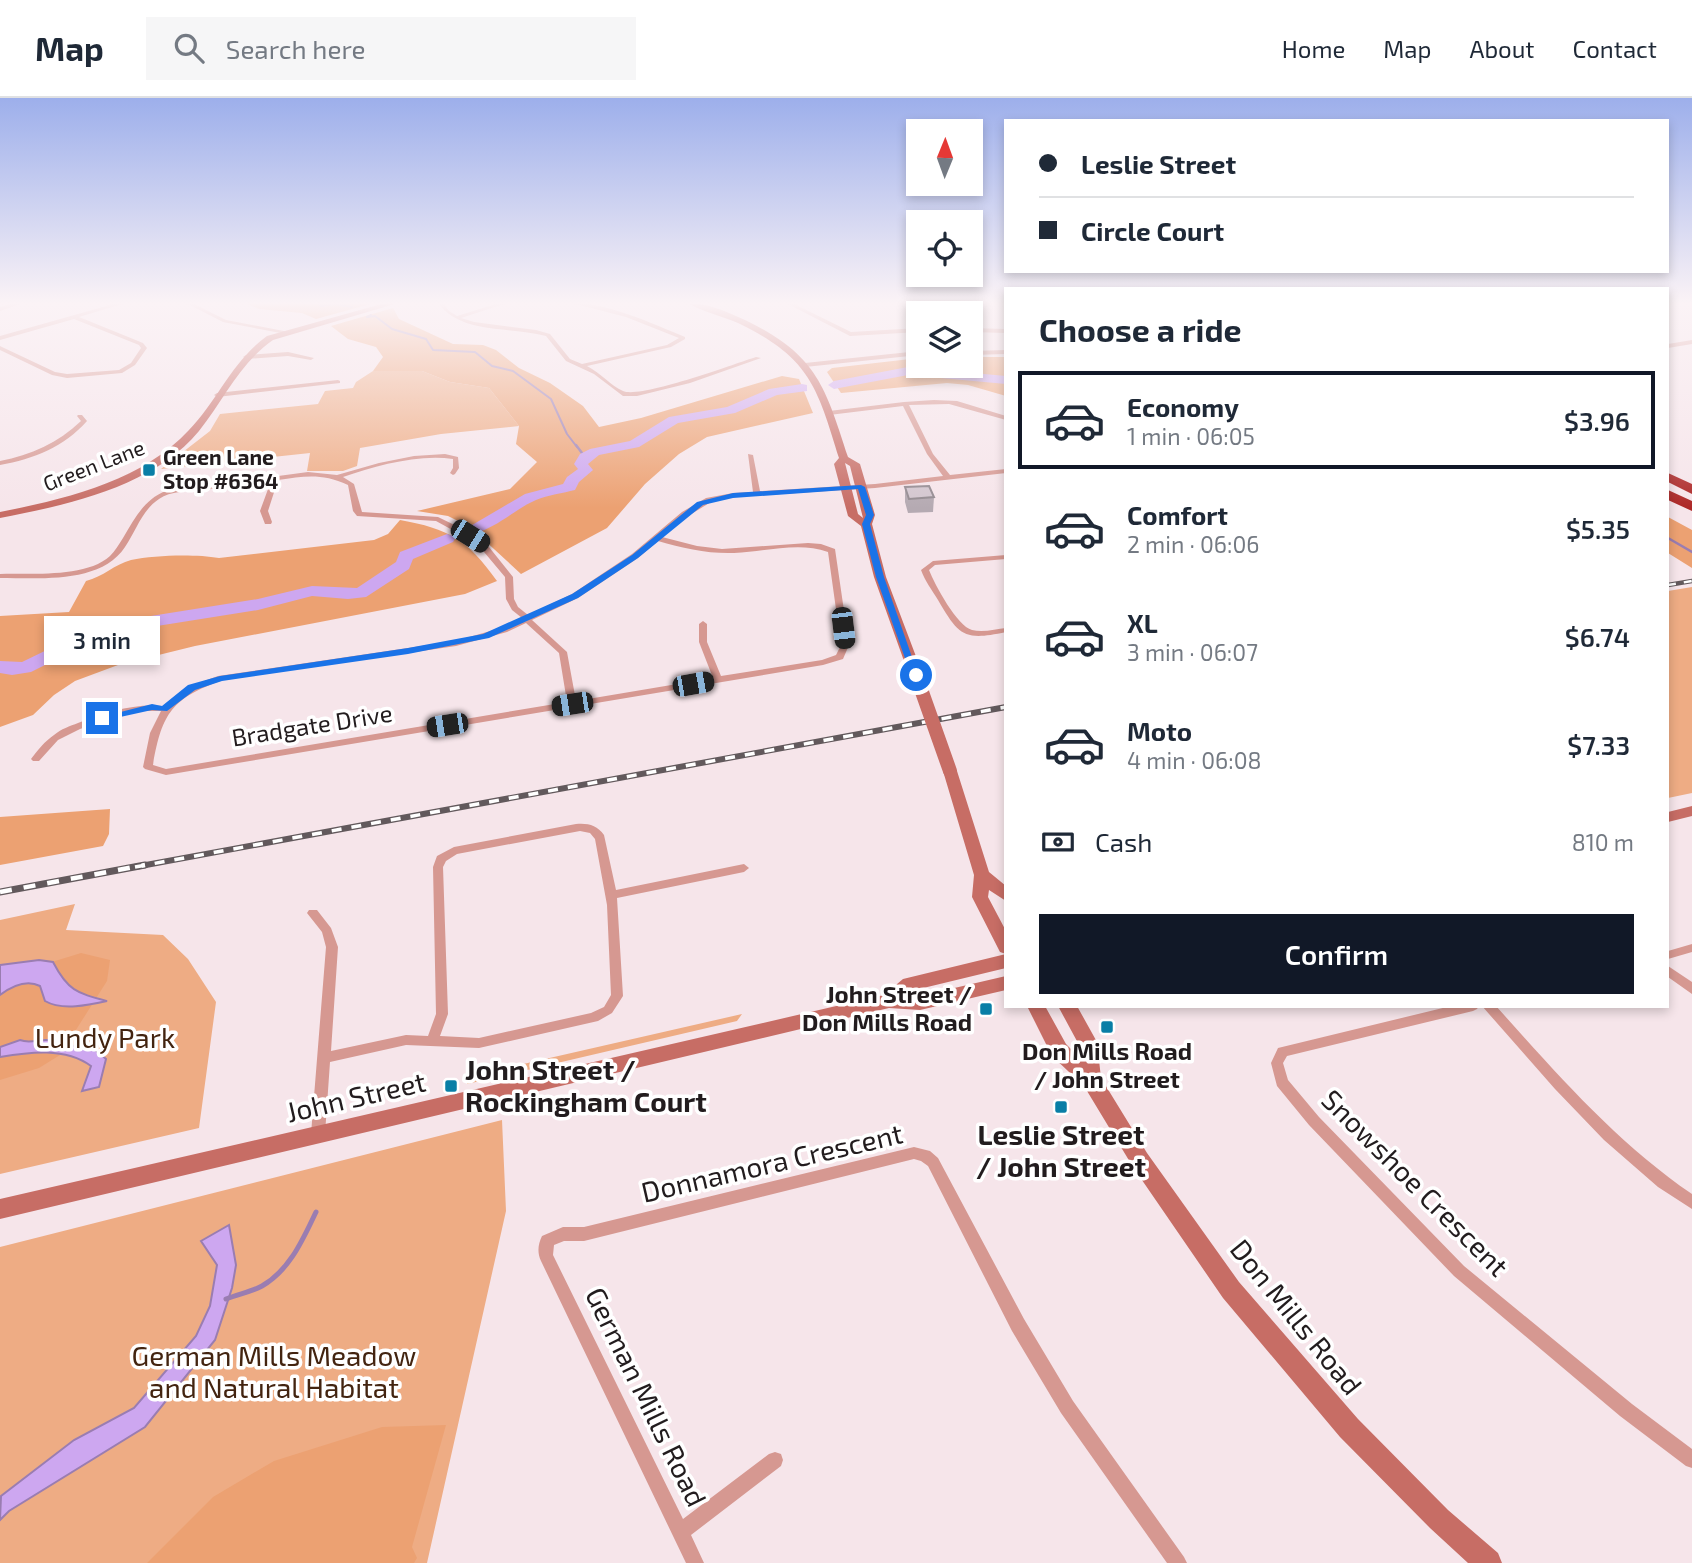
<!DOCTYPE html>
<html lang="en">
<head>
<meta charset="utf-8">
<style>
  :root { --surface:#fff; --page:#f6f6f7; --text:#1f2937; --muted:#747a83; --line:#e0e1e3; --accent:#111827 }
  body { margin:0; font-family:"Exo 2",sans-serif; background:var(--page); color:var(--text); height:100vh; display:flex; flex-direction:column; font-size:26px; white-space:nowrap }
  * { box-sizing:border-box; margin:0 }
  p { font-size:23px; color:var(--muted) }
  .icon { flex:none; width:38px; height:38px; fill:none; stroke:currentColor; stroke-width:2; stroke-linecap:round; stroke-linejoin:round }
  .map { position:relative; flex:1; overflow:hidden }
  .drawer { position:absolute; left:1004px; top:189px; width:665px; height:721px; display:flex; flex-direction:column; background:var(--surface); border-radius:0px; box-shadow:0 4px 10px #0003 }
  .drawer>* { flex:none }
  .guide { position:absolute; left:1004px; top:21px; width:665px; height:154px; border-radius:0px; box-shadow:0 4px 10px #0003; display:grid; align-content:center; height:154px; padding:0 35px; background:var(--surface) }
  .needle { width:46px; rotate:1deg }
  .tools { position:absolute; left:906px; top:21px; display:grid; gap:14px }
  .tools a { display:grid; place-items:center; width:77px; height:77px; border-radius:0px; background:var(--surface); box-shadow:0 4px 10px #0003; font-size:35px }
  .end { position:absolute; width:32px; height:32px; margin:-16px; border:9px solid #1a73e8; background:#fff; box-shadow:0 0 0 4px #fff }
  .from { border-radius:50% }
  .bubble { position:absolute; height:49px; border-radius:0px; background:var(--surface); box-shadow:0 4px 10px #0003; font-size:23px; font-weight:600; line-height:49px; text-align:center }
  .car { position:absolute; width:21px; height:42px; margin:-21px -10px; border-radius:9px; box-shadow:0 0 5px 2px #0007; background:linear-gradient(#222 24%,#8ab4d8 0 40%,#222 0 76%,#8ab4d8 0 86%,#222 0) }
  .guide b { display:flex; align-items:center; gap:24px; height:66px; font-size:26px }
  .guide b+b { border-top:2px solid var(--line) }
  .guide i { width:18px; height:18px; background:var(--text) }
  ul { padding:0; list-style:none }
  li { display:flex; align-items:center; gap:21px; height:98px; margin:0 14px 10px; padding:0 21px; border:4px solid transparent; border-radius:0px }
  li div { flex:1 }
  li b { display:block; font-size:26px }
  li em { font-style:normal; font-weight:600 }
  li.current { border-color:var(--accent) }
  li>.icon { width:63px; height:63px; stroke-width:1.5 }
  h2 { padding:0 35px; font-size:32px; line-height:84px }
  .pay { display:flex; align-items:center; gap:18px; height:77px; padding:0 35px; font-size:26px }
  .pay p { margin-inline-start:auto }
  .primary-button { display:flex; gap:14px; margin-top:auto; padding:14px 35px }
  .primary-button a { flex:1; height:80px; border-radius:0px; background:var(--accent); color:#fff; font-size:28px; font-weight:600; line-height:80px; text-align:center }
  header { display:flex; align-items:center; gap:42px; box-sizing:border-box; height:98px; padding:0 35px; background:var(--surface); border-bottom:2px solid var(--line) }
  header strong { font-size:33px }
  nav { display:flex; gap:38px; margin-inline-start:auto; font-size:24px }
  .search { width:490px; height:63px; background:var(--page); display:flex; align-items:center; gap:18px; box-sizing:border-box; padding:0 24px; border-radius:0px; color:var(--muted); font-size:26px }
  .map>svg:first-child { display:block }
  .green { fill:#eeac84 }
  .forest { fill:#eca172 }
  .water { fill:#cda7f0; stroke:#9a7db1; stroke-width:2 }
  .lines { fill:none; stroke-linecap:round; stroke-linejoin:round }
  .stream-far2 { stroke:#9a7db1; stroke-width:2 }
  .stream-far1 { stroke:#9a7db1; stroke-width:2.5 }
  .stream { stroke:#9a7db1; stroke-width:5 }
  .river { fill:#cda7f0; fill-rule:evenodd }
  .street { fill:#d69891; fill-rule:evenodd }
  .secondary { fill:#c76d65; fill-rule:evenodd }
  .highway { fill:#ad2827; fill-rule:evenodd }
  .rail-far2-casing { stroke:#62595c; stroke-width:4.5 }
  .rail-far1-casing { stroke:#62595c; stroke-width:6 }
  .rail-casing { stroke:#62595c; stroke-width:7 }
  .rail-far2 { stroke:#fff; stroke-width:2.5; stroke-dasharray:8; stroke-linecap:butt }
  .rail-far1 { stroke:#fff; stroke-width:3.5; stroke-dasharray:10; stroke-linecap:butt }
  .rail { stroke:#fff; stroke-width:4.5; stroke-dasharray:12; stroke-linecap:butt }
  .secondary-bridge { stroke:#c76d65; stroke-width:14 }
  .wall { fill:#b5aab2 }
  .building { fill:#d3c6cf; stroke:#948b91; stroke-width:2 }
  .route { fill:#1a73e8 }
  .poi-dot { fill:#097ea6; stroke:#fff; stroke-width:2.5 }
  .labels { text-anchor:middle; stroke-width:7; stroke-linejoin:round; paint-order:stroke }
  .far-poi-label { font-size:21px; font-weight:bold; fill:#221c1e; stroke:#fff; text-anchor:start }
  .far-street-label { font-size:21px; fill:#221c1e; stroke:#fff }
  .street-label { font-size:24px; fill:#221c1e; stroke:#fff }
  .poi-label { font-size:24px; font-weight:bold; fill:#221c1e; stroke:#fff; text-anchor:end }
  .near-park-label { font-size:28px; fill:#432410; stroke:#fff }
  .near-poi-label { font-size:28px; font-weight:bold; fill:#221c1e; stroke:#fff; text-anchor:start }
  .near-street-label { font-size:28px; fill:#221c1e; stroke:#fff }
</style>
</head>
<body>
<header>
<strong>Map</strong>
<div class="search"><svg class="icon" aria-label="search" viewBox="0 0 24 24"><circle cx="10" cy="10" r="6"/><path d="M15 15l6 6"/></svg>Search here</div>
<nav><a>Home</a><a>Map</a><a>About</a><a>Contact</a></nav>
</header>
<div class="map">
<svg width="1692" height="1465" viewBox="0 0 1692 1465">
  <rect width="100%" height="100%" fill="#f6e5ea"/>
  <!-- green -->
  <path class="green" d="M373,273H422L450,284L489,290L519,328L441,336L360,350L357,368L343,373H307L310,355L161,371L210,333L220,316L318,306L325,293L353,290L356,284Z
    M1692,489V695L1668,700V493Z
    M75,806L66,832L163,837L188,861L216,904L199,1030L0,1076V822Z
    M742,916L737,923L467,986V979Z
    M502,1022L506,1113L427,1465H0V1149Z"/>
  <!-- forest -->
  <path class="forest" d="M245,205H374L316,221L302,215L259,211Z
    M393,210L399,221L453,246L483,247L496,252L519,270L550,285L583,308L599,329L641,320L782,278L799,281L813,315L707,339L679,356L645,386L607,430L521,476L470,429L448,418L417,413L510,391L537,364L516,346L519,328L489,290L450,284L422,273H373L383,259L376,249L348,241L331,228Z
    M971,259H1006V298L968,287L947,285L841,295L827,274L832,270L919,260V268H971Z
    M1668,419L1692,432V470L1668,455Z
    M400,422C449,431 467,441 497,483L465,496L195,548L118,567L75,583L54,597L33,617L0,629V518L69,514L86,483C103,479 115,466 131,462C155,457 195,456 219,460L374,442L388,436Z
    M110,711L109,736L103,748L0,767V719Z
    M81,855L110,862L107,883L60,957L39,970L0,982V891L26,872Z
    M446,1327L412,1449L417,1460L414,1465H147L213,1399L274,1363L382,1329Z"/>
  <!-- water -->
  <path class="water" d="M39,862L53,864C68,893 77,895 107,903C89,907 62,913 45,903L40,888C26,881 12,888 0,897V867Z
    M20,942C30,946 39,941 48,942C54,943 59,945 65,947C86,950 88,944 106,961L99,989L82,993L91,968C65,949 29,954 0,959V949Z
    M229,1127L236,1167L232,1190L215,1242L145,1329L9,1413L0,1422L1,1398L74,1342L134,1310L196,1238L210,1208L217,1167L201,1143Z"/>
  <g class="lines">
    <!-- stream-far2 -->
    <path class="stream-far2" d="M303,205H315
      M318,205L321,208L335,206L352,209
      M371,217L367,219L375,218L392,231L426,241L433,252L475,254L492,268L513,273L551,301L567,336L577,349"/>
    <!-- stream-far1 -->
    <path class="stream-far1" d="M576,347L585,359
      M1668,440L1692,454"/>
    <!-- stream -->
    <path class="stream" d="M226,1201C238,1196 251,1194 262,1188C290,1172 303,1141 316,1114"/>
    <!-- river -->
    <path class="river" d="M908,269L1006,278V286L908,277L834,291L828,287L834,283Z
      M802,286L807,287V293L777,297L735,315L678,325L639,349L599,357L588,366L593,372L579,384L575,392C563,395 548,397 536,402C515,411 498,429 475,435L467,430L525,396L563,386L567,379L578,371L574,366L580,356L590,351L630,343L669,319L727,309L769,291Z
      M447,436L453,438L455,441L453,444L413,461L409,471L366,499L348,501L312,498L258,512L132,532L89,545L31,574L12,577L0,575V563L22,564L86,533L132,521L258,501L312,488L357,490L396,464L400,454Z"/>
    <!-- street -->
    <path class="street" d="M15,205H23L0,213V209Z
      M117,205H125L79,219L143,245L147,250L135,267L122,275L67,280L52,277L0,252V248L2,249L55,274L67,276L119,272L131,265L141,250L139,247L74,221L0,242V238Z
      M186,205H192L226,222L289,234L286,236L223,224Z
      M438,205H443L449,213L457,218L499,205H507L461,220L474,224L536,232L550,236L570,261L582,266L667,247L679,240L626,219L572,205C608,205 651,225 685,239V241L671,249L587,268C601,275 611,288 623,293C640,301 734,266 756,259L761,260L690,285L637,298H623L594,276L566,263L546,238C510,228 462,237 438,205Z
      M786,205H792L851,234L919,230V234L850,238Z
      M971,230L1006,231V235L971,234Z
      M1692,242V246L1668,250V246Z
      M1006,252V256L971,257V253Z
      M919,253V257L805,269L802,267L805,265Z
      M288,254L314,260L311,262L288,258L246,261L243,259L246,257Z
      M338,282L340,283V285L217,299L214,297L217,295Z
      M934,302L957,303L1006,318V322L999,320L949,306L909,307L933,356L950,377L1006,371V375L875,390L733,399L711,404L688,418L662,439L697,448L722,451L808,445L821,446L835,451L849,547L843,561L823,567L166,677L145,671L143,669L150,635L161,613H139L126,615L80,631L58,642L39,663H33L31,661C37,653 45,643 54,637C61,631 70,628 78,625C106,614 134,605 164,608C180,592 197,585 218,578L455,543L501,530L522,520L512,512L506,501L505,479L479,448L467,440L436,423L357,418L353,413L348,387C322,375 305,378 278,382L268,413L272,424L271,426H265L260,413L271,383C247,386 224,389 201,392C187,393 171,393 159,401C142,412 136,433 125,449C101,486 39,480 0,480V476C31,475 86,480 110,458C115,453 119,446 123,440C135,420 143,403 165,393L308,374L337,377L379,365L414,358L445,356L458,359L459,370L455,376L453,377L450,375L453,370V361C417,356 376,368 343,379L354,386L362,414L438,419L473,436L485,444L513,479L514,501L518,509L528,517L572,496L632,456L682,414L706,400L733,395L753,394L748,356L753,357L760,393L875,386L943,378L927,356L903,308L829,317L826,315L829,313L904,304ZM658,443C683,450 708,456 734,455C766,454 798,443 828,454L841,547L836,557L822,562L721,578L707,544V526L703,523L699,526V544L713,580L576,603L567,554L532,522L578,500L638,460ZM526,525L559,555L567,604L166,671L153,667C162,615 172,600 223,582L456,548L507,534Z
      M78,317H82L87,323C64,349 34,361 0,367V363C31,357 58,345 81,323L77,318Z
      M1006,457V461L935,467L929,472C935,487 957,528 972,532C983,535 996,531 1006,530V534C964,543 959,538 938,502C932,492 925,483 921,472L933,463Z
      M576,726C588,725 597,727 604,737L616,792L744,766L749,770L744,774L617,800L623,898L612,915L598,923L479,950L406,947L330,964L325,1036L323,1040L318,1042L313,1040L311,1036L326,849L322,834L307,815L309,812H317L331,830L338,849L331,953L406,937L428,938L436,916L433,769L437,758L454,749ZM580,733L590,735L595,741L607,807L611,897L604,909L591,915L479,940L440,938L448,916L443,769L446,763L457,756Z
      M1692,846V854L1668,861V853Z
      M1668,868L1692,884V896L1668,879Z
      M1451,908H1479L1477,911L1473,913L1287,958L1283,965L1288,982L1319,1019L1464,1168L1632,1306L1692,1351V1370L1686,1368L1620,1318L1454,1178L1309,1027L1277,988L1271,965L1278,950Z
      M1482,908H1496C1557,976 1616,1044 1692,1096V1111L1658,1089L1604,1042L1555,991Z
      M914,1049L930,1053L938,1060L1024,1221L1073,1303L1184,1459L1187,1465H1167L1061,1315L1012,1233L928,1068L921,1063L914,1061L584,1143H564L554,1147L553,1157L683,1421L769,1356L775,1354L781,1356L783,1362L781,1368L691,1437L704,1465H686L541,1163C537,1155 538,1146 542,1138L563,1129H584Z"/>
    <!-- secondary -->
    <path class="secondary" d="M385,205H398L273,242C239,266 224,302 199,333C153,389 67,407 0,420V414C66,401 142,383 189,332C218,302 232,263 267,238Z
      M688,205C708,205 727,214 745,222C817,257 825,288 848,359L860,366L875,417L872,426L886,479L923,577L921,580H911L909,577L874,479L861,428L848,418L834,366L839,360C817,289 810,260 738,225C722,218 703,214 688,205ZM845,365L850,368L863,420L858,416Z
      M950,668L957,673L989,774L1006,788V803L989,792L988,799L1006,833V856L1000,854L972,799L974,777L943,673Z
      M1692,708V718L1668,724V714Z
      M1006,856V870L915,892L909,897L920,898L1006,878V892L920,912L889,910L0,1121V1101L884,897L903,881Z
      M1027,908H1045L1066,946L1079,959L1078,945L1058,908H1077L1097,944L1101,980L1147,1055L1239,1184L1358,1321L1448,1412L1498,1455L1502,1465H1468L1430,1430L1340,1339L1223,1200L1133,1069L1084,988L1052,958Z"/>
    <!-- highway -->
    <path class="highway" d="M1668,375L1692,386V396L1668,384Z
      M1668,392L1692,403V413L1668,402Z"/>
    <defs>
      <path id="rail-far2" d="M1668,487L1692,483"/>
      <path id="rail-far1" d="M135,769L1006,609"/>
      <path id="rail" d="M0,794L145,767"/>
    </defs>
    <!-- rail-far2 casing -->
    <use href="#rail-far2" class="rail-far2-casing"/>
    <!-- rail-far1 casing -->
    <use href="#rail-far1" class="rail-far1-casing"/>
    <!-- rail casing -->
    <use href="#rail" class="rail-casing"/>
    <!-- rail-far2 -->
    <use href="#rail-far2" class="rail-far2"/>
    <!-- rail-far1 -->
    <use href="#rail-far1" class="rail-far1"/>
    <!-- rail -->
    <use href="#rail" class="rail"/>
    <!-- secondary-bridge -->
    <path class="secondary-bridge" d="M916,577L950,673"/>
  </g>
  <!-- wall -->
  <path class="wall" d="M905,389L934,399L933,414L908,415L905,404Z"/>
  <!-- building -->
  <path class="building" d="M929,388L934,399L909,401L905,389Z"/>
  <!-- sky -->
  <linearGradient id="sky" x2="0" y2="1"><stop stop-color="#9dafeb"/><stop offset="0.5" stop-color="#fbf3f6"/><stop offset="1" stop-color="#fbf3f6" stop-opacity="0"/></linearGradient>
  <rect width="1692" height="410" fill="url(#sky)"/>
  <!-- route -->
  <path class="route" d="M861,387L865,389L874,417L870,426L884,479L919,579L911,577L876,479L862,426L866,417L858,391L845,392L733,400L703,407L638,460L578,500L489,540L408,556L222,583L195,592L167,613L152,612L102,623L97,620L152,606L162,608L188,587L220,578L408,550L483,536L572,496L632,457L697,404L733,395Z"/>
  <!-- markers -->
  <g class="poi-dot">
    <rect x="142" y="365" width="14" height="14" rx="3.5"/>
    <rect x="979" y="904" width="14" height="14" rx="3.5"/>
    <rect x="1100" y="922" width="14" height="14" rx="3.5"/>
    <rect x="444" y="981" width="14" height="14" rx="3.5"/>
    <rect x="1054" y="1002" width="14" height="14" rx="3.5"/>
  </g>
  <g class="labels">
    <!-- far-poi labels -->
    <g class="far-poi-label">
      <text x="163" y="367">Green Lane<tspan x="163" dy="24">Stop #6364</tspan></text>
    </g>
    <!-- far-street labels -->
    <g class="far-street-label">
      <text transform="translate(94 368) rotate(-21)" y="7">Green Lane</text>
    </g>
    <!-- street labels -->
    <g class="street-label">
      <text transform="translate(312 628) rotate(-9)" y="8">Bradgate Drive</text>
    </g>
    <!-- poi labels -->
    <g class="poi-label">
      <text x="972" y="905">John Street /<tspan x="972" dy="28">Don Mills Road</tspan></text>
      <text x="1107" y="962" text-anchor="middle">Don Mills Road<tspan x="1107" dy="28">/ John Street</tspan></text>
    </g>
    <!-- near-park labels -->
    <g class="near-park-label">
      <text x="105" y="950">Lundy Park</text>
      <text x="274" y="1268">German Mills Meadow<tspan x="274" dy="32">and Natural Habitat</tspan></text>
    </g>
    <!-- near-poi labels -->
    <g class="near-poi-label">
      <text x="465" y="982">John Street /<tspan x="465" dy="32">Rockingham Court</tspan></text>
      <text x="1061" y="1047" text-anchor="middle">Leslie Street<tspan x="1061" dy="32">/ John Street</tspan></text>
    </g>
    <!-- near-street labels -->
    <g class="near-street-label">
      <text transform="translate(356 999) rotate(-13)" y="10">John Street</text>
      <text transform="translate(772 1065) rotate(-13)" y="10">Donnamora Crescent</text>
      <text transform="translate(1415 1085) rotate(45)" y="10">Snowshoe Crescent</text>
      <text transform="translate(1296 1219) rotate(51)" y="10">Don Mills Road</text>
      <text transform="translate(646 1299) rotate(64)" y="10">German Mills Road</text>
    </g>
  </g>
</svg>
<div class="tools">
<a><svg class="needle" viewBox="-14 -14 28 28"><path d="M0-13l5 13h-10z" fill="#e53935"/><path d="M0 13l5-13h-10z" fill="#747a83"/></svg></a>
<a><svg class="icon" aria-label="locate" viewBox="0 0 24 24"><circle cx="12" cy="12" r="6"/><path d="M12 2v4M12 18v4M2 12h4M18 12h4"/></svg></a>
<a><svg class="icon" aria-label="layers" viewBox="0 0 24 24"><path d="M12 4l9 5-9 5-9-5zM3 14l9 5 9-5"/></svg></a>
</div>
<i class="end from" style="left:916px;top:577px"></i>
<i class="end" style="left:102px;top:620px"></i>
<div class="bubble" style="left:44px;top:518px;width:116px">3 min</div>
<i class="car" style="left:470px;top:438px;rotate:122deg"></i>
<i class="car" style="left:843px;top:530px;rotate:173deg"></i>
<i class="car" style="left:693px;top:586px;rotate:80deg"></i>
<i class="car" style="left:572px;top:606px;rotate:261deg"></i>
<i class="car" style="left:447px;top:627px;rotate:261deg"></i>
<div class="guide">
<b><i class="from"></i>Leslie Street</b>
<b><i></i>Circle Court</b>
</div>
<section class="drawer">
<h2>Choose a ride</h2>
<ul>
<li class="current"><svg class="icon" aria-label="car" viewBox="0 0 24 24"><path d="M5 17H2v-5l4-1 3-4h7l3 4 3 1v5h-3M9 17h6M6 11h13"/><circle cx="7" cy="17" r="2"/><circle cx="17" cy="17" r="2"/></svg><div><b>Economy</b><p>1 min · 06:05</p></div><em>$3.96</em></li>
<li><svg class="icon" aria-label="car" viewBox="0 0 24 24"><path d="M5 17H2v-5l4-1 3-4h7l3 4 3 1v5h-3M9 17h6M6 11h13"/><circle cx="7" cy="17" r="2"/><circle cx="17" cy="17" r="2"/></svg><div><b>Comfort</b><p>2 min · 06:06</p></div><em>$5.35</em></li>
<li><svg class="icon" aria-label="car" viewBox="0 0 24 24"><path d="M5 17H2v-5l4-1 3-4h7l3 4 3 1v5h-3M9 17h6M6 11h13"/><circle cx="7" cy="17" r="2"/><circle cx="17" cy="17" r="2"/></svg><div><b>XL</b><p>3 min · 06:07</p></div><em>$6.74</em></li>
<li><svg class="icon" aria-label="car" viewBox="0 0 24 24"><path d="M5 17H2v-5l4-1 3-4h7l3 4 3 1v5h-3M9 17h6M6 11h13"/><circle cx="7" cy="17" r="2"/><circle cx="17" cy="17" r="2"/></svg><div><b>Moto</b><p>4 min · 06:08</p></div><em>$7.33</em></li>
</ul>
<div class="pay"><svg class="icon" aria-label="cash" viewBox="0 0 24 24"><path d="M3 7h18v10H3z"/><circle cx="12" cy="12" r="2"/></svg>Cash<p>810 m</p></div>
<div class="primary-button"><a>Confirm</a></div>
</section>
</div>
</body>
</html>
